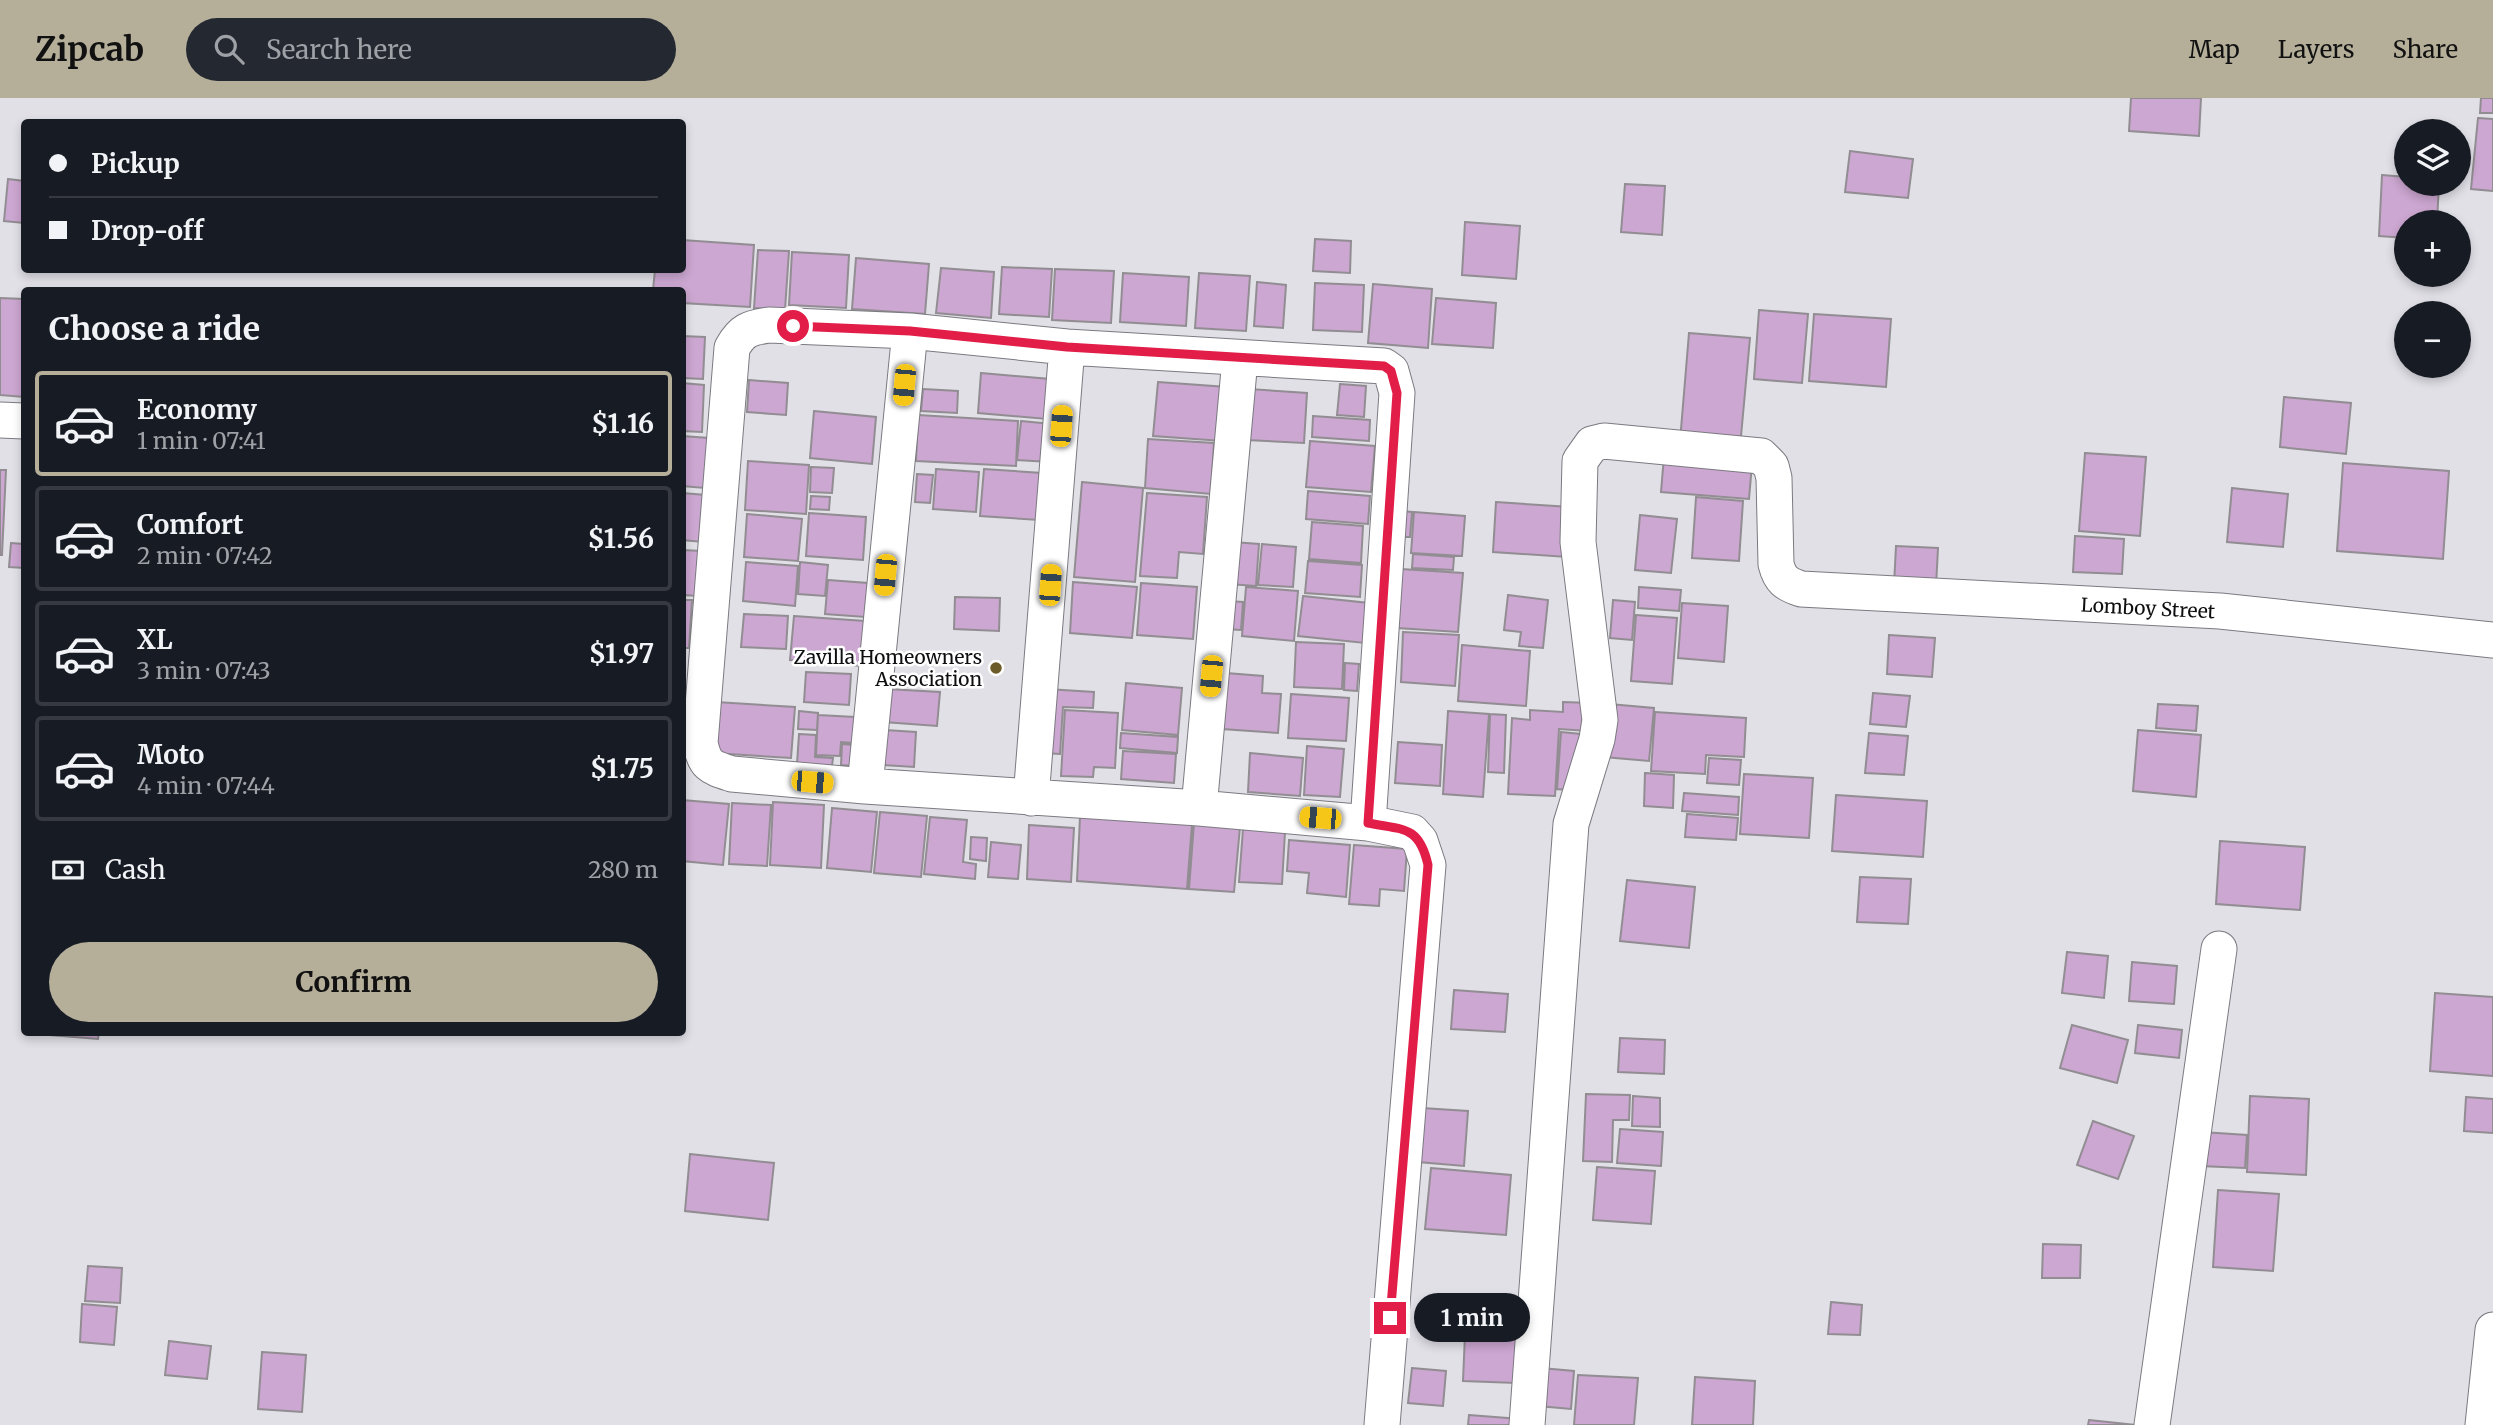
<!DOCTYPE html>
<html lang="en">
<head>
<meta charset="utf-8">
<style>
  :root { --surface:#171b24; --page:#242831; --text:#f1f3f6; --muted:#9ea1a6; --line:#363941; --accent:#b5af9a }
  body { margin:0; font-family:Merriweather,serif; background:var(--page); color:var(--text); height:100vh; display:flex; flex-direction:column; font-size:26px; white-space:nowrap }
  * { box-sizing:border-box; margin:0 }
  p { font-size:23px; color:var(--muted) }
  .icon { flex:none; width:38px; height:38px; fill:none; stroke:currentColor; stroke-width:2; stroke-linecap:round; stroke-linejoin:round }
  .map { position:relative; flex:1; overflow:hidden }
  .panel { position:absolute; left:21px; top:189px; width:665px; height:749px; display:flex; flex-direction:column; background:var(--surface); border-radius:7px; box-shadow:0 4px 10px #0003 }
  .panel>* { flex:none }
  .guide { position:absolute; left:21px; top:21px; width:665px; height:154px; border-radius:7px; box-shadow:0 4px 10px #0003; display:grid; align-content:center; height:154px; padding:0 28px; background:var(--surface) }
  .buttons { position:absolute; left:2394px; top:21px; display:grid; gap:14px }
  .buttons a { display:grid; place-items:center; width:77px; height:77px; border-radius:50%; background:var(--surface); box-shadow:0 4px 10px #0003; font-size:35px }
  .end { position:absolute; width:32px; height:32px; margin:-16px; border:9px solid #e11d48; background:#fff; box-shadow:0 0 0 4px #fff }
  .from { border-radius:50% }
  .bubble { position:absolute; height:49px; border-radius:24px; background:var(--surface); box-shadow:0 4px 10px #0003; font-size:23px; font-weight:700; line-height:49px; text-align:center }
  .car { position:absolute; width:21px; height:42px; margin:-21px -10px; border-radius:9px; box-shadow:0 0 5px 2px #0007; background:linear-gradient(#f5c518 24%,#345 0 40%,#f5c518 0 76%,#345 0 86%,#f5c518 0) }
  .guide b { display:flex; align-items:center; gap:24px; height:66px; font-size:26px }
  .guide b+b { border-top:2px solid var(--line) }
  .guide i { width:18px; height:18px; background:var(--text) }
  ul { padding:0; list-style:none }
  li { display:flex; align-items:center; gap:21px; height:105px; margin:0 14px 10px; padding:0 14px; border:4px solid var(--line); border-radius:7px }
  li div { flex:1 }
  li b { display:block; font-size:26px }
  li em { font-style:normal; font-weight:700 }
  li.on { border-color:var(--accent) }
  li>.icon { width:63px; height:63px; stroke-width:1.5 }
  h2 { padding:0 28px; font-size:32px; line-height:84px }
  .pay { display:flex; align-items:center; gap:18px; height:77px; padding:0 28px; font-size:26px }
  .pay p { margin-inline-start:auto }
  .button { display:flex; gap:14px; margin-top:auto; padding:14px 28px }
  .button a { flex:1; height:80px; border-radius:42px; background:var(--accent); color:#111; font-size:28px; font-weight:700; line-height:80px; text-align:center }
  header { display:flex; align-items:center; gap:42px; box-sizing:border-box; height:98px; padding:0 35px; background:var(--accent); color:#111 }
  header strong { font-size:33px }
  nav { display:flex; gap:38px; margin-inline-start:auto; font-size:24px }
  .search { width:490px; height:63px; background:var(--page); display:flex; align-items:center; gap:18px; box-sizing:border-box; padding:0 24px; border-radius:38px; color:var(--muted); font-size:26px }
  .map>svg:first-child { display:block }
  .building { fill:#cca7d1; stroke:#928d92; stroke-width:2 }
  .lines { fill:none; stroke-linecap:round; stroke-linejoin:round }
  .street-casing { stroke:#7b7a80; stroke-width:37 }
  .street { stroke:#fff; stroke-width:35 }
  .route { stroke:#e11d48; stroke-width:9 }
  .poi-dot { fill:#6b5c29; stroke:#fff; stroke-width:2.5 }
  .labels { text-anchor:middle; stroke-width:5; stroke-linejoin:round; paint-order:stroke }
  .street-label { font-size:19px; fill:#0e0e10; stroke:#fff }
  .poi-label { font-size:19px; fill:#0e0e10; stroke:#fff; text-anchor:end }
</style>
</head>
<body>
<header>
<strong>Zipcab</strong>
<div class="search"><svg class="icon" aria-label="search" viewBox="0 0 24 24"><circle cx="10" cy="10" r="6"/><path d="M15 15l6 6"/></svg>Search here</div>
<nav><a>Map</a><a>Layers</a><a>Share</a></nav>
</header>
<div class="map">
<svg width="2493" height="1327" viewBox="0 0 2493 1327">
  <rect width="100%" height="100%" fill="#e1e0e7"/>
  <!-- building -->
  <path class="building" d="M2131,0H2201L2199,38L2129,33Z
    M2481,0H2493V15H2480Z
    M2478,20L2493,21V93L2471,91Z
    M1850,53L1913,61L1908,100L1845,94Z
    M2382,77L2406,79V86H2439L2437,124H2406V140L2379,138Z
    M8,81L24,83V125L4,123Z
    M1625,86L1665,88L1662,137L1621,134Z
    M1465,124L1520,128L1516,181L1462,177Z
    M1315,141L1351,143L1350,175L1313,173Z
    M682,142L754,147L750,209L682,205V192H653L655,172H682Z
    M758,152L789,153L785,212L754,210Z
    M792,154L849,157L846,210L789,207Z
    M856,160L929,166L925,216L852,211Z
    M1002,169L1052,171L1049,219L999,216Z
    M941,170L994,174L991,220L936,215Z
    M1055,171L1114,173L1111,225L1052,222Z
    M1123,175L1189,179L1186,228L1120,224Z
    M1199,175L1250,178L1246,233L1195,230Z
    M1257,184L1286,187L1283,230L1254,228Z
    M1315,185L1364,187L1362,234L1313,232Z
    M1373,186L1432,191L1428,250L1368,245Z
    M0,200L24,201V299L0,297Z
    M1436,200L1496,205L1493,250L1432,246Z
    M1759,212L1808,216L1802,285L1754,281Z
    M1814,216L1891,221L1886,289L1809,283Z
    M1689,235L1750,240L1740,349L1680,343Z
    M682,238L705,239L703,281L682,280Z
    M981,275L1050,281L1047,321L978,315Z
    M749,282L788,285L786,317L747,314Z
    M1158,284L1227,289L1222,343L1153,338Z
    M682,285L704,287L702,334L682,333Z
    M1340,286L1366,288L1364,319L1337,317Z
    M923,291L958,293L957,315L921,313Z
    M1249,291L1307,295L1304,345L1246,342Z
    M2284,299L2351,305L2346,356L2280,349Z
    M814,313L876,319L872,366L810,360Z
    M918,317L1018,323L1016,368L916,363Z
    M1313,318L1370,322L1369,343L1312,339Z
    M1021,323L1052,326L1049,364L1017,362Z
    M682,338L709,340L705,390L682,388Z
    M1148,341L1214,345L1211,396L1145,390Z
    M1310,343L1375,348L1371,394L1306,389Z
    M2085,355L2146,359L2140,438L2079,433Z
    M1664,358L1752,366L1749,401L1661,394Z
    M748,363L809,367L806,416L745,412Z
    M2343,365L2449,373L2443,461L2337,453Z
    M811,369L834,370L832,395L810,394Z
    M936,371L979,374L976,414L933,411Z
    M984,371L1042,375L1039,422L980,418Z
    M0,372H6L2,457H0Z
    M917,376L933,377L930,405L915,404Z
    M1082,384L1143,390L1135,484L1074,479Z
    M2232,390L2288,396L2283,449L2227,444Z
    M1308,393L1370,398L1368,426L1306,421Z
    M682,395L706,397L703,444L682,442Z
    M1147,395L1207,399L1203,456L1179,454L1177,480L1140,478Z
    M811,398L830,399L829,412L810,411Z
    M1696,399L1743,403L1739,463L1692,460Z
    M1496,404L1570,409L1567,459L1493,454Z
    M1402,413L1412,414L1410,439H1400Z
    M1414,414L1465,418L1462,458L1411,455Z
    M809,415L866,419L863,462L806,458Z
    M747,416L802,421L798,463L744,459Z
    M1640,417L1677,421L1671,475L1635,472Z
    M1312,424L1363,428L1361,465L1309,461Z
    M2075,438L2124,441L2122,476L2073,474Z
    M1233,444L1259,446L1256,488L1229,486Z
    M11,445L24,446V470L9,469Z
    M1262,446L1296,449L1293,489L1258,487Z
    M1896,448L1938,450L1936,489L1894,487Z
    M682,452L702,453L699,498L682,497Z
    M1413,456L1454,459L1453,472L1412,470Z
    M1308,463L1362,467L1360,499L1305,495Z
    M746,464L798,468L795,508L743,503Z
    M800,464L828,467L825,498L798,496Z
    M1401,471L1463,475L1458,534L1397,530Z
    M828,482L868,485L865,519L825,516Z
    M1073,484L1137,489L1132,540L1070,535Z
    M1141,485L1197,489L1193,541L1137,537Z
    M1246,489L1298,493L1294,543L1242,538Z
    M1639,489L1681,492L1679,513L1638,510Z
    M1508,497L1548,502L1543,550L1519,548L1521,534L1504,532Z
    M1303,498L1369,505L1365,545L1298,538Z
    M955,499L1000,500L999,533L954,531Z
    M682,502H692L689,550H682Z
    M1613,502L1635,504L1632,542L1610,540Z
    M1227,503L1243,504L1241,532L1225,531Z
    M1682,505L1728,508L1724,564L1678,560Z
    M744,516L788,518L786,551L741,549Z
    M1636,517L1677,520L1672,586L1631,583Z
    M794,518L865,523L861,568L790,562Z
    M1403,534L1459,537L1455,588L1401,584Z
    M1889,537L1935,540L1932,579L1887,576Z
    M1296,544L1344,546L1342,591L1294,589Z
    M1462,547L1530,553L1526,608L1458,603Z
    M1345,565L1359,566L1357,593L1344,592Z
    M806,574L851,576L849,607L804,604Z
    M1226,575L1263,578L1262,595L1281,596L1278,635L1222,631Z
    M1126,585L1182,590L1178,637L1122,632Z
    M887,591L940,594L937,628L884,624Z
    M1047,591L1094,594L1093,610L1063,609L1060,656L1043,655Z
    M1873,595L1910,598L1906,629L1870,626Z
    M1291,596L1349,600L1346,643L1288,640Z
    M716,604L795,609L791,660L713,655Z
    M1563,604L1590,605L1588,633L1559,631L1555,698L1508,696L1512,620L1530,622V612L1563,614Z
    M1609,606L1654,610L1649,663L1604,659Z
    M2158,606L2198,608L2196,633L2156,630Z
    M1065,612L1118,615L1115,670L1094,669L1093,679L1061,678Z
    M799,613L818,615L817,632L798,631Z
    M1448,613L1489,616L1483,699L1443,696Z
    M1655,614L1746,620L1744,659L1706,657L1705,676L1651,673Z
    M1490,616L1506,617L1504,675L1488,674Z
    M818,617L855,619L854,645L841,644L840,658L816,657Z
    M885,632L916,634L914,669L883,667Z
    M2138,632L2201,637L2196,699L2133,693Z
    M1561,634L1581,636L1577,693L1557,691Z
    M1121,635L1178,639L1177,655L1120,650Z
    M1869,635L1908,638L1904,677L1865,675Z
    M799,636L816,637L815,659L833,660L832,668L797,666Z
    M1398,644L1442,647L1440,688L1395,685Z
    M842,646L854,647L853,668L841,667Z
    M1307,648L1344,651L1340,699L1304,697Z
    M1123,653L1176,656L1174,685L1121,681Z
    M1250,655L1303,660L1300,698L1248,694Z
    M1709,660L1741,662L1739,687L1707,685Z
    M1645,675L1674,677L1673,710L1644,708Z
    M1744,676L1813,680L1809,740L1740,736Z
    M1684,695L1739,699L1738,717L1682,713Z
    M1836,697L1927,703L1923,759L1832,753Z
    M682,702L729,706L723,767L682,763Z
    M773,704L824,707L821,770L770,767Z
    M732,705L771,707L767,768L729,766Z
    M832,710L877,714L871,774L827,770Z
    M880,714L927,718L921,779L874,775Z
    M1687,716L1738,720L1736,742L1685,739Z
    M930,719L967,722L963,764L976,766L975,781L924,776Z
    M1080,719L1192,726L1187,791L1077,783Z
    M1194,725L1240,729L1234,794L1189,791Z
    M1029,727L1074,730L1071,784L1027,781Z
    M1243,731L1285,734L1282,786L1239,784Z
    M971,739L987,740L986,763L970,761Z
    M1289,742L1350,747L1346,799L1307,795L1309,775L1287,773Z
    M2220,743L2305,749L2300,812L2216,806Z
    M991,744L1021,747L1018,781L988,779Z
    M1354,747L1407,751L1404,793L1380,791L1379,808L1349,806Z
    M1860,779L1911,781L1908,826L1857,824Z
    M1627,782L1695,789L1689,850L1620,843Z
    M2067,854L2108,858L2104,900L2062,895Z
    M2132,864L2177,868L2174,906L2129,903Z
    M1454,892L1508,896L1505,934L1451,931Z
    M2435,895L2493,899V978L2430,973Z
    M2072,927L2128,942L2117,985L2060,970Z
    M2138,927L2182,932L2179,960L2135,955Z
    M50,934H99L98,941L50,937Z
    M1620,940L1665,942L1664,976L1618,974Z
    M1586,996L1630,997L1629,1022H1613L1612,1064L1583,1063Z
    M1633,998L1660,1000V1029L1632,1028Z
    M2250,998L2309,1001L2306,1077L2247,1074Z
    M2466,999L2493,1001V1035L2464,1033Z
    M1422,1010L1468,1013L1464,1068L1418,1064Z
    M2093,1023L2134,1038L2118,1081L2077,1067Z
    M1620,1031L1663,1034L1661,1068L1617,1065Z
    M2202,1034L2247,1037L2245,1070L2200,1068Z
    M690,1056L774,1065L768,1122L685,1113Z
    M1597,1069L1655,1073L1651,1126L1593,1122Z
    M1431,1070L1511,1077L1506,1137L1425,1131Z
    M2218,1092L2279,1096L2273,1173L2213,1169Z
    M2043,1146L2081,1147L2080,1180H2042Z
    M88,1168L122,1170L120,1205L85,1203Z
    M1831,1204L1862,1207L1860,1237L1828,1236Z
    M82,1206L117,1209L114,1247L80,1244Z
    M1465,1236L1518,1239L1516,1285L1463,1283Z
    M169,1243L211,1248L207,1281L165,1277Z
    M262,1254L306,1257L302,1314L258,1311Z
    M1412,1270L1446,1273L1443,1308L1408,1305Z
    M1541,1270L1574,1273L1571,1311L1538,1308Z
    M1578,1277L1638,1280L1634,1327H1574Z
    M1695,1279L1755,1283L1753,1327H1692Z
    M1469,1317L1520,1321V1327H1468Z
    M2089,1322L2136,1327H2088Z"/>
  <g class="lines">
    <defs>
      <path id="street" d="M0,322L24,323
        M865,688L910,233
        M1031,700L1067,249
        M1199,710L1240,261
        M1368,725L1397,295L1391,273L1384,268L1067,249L910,233L769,227C749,230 742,232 732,250L700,645C705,668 710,669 732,676L865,688L1199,710L1368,725L1412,734L1420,743L1428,767L1382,1327
        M1527,1327L1571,726L1597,641L1600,622L1578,444L1580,363L1592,346L1604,343L1761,358L1771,368L1774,380L1776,466C1780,482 1786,486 1801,491L2220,513L2493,542
        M2152,1327L2219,851
        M2483,1327L2493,1232"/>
    </defs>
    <!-- street casing -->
    <use href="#street" class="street-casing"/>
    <!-- street -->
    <use href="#street" class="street"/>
  </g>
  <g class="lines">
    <!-- route -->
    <path class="route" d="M793,228L910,233L1067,249L1384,268L1391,273L1397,295L1368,725C1403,732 1419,727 1428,767L1390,1220"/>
  </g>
  <!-- markers -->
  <circle class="poi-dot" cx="996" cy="570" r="7"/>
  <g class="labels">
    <!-- street labels -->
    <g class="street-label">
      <text transform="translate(2148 510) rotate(3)" y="7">Lomboy Street</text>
    </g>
    <!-- poi labels -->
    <g class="poi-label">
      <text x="982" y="566">Zavilla Homeowners<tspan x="982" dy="22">Association</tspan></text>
    </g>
  </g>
</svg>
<div class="buttons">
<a><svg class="icon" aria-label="layers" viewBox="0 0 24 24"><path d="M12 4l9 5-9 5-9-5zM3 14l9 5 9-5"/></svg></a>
<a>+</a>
<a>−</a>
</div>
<i class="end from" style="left:793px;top:228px"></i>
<i class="end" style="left:1390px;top:1220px"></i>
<div class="bubble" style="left:1414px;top:1195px;width:116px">1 min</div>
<i class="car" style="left:904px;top:287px;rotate:185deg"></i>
<i class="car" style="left:1061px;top:328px;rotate:4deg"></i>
<i class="car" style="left:885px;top:477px;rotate:185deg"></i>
<i class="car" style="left:1050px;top:487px;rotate:4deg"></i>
<i class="car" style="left:1211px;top:578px;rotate:185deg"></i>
<i class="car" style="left:812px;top:684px;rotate:95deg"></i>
<i class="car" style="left:1320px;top:720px;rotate:275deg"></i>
<div class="guide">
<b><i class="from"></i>Pickup</b>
<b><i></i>Drop-off</b>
</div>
<section class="panel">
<h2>Choose a ride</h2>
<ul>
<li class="on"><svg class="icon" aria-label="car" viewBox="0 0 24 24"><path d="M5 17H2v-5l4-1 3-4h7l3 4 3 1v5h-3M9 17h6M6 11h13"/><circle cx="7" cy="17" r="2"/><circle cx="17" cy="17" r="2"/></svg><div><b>Economy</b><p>1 min · 07:41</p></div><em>$1.16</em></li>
<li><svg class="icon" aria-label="car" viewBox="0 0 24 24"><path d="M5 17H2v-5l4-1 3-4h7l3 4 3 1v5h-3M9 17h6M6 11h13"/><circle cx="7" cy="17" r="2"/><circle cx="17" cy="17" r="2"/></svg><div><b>Comfort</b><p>2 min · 07:42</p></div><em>$1.56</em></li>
<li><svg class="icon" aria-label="car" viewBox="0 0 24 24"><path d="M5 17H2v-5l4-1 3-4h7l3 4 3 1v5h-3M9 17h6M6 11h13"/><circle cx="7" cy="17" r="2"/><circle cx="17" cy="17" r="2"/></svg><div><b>XL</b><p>3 min · 07:43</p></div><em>$1.97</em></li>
<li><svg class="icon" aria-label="car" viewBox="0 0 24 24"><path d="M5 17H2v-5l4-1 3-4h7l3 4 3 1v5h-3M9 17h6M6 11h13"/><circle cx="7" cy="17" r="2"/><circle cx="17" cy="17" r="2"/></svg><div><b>Moto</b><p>4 min · 07:44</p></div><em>$1.75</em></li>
</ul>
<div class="pay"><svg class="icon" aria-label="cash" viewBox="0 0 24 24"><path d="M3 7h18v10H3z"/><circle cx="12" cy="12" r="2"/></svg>Cash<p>280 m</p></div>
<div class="button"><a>Confirm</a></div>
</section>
</div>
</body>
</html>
